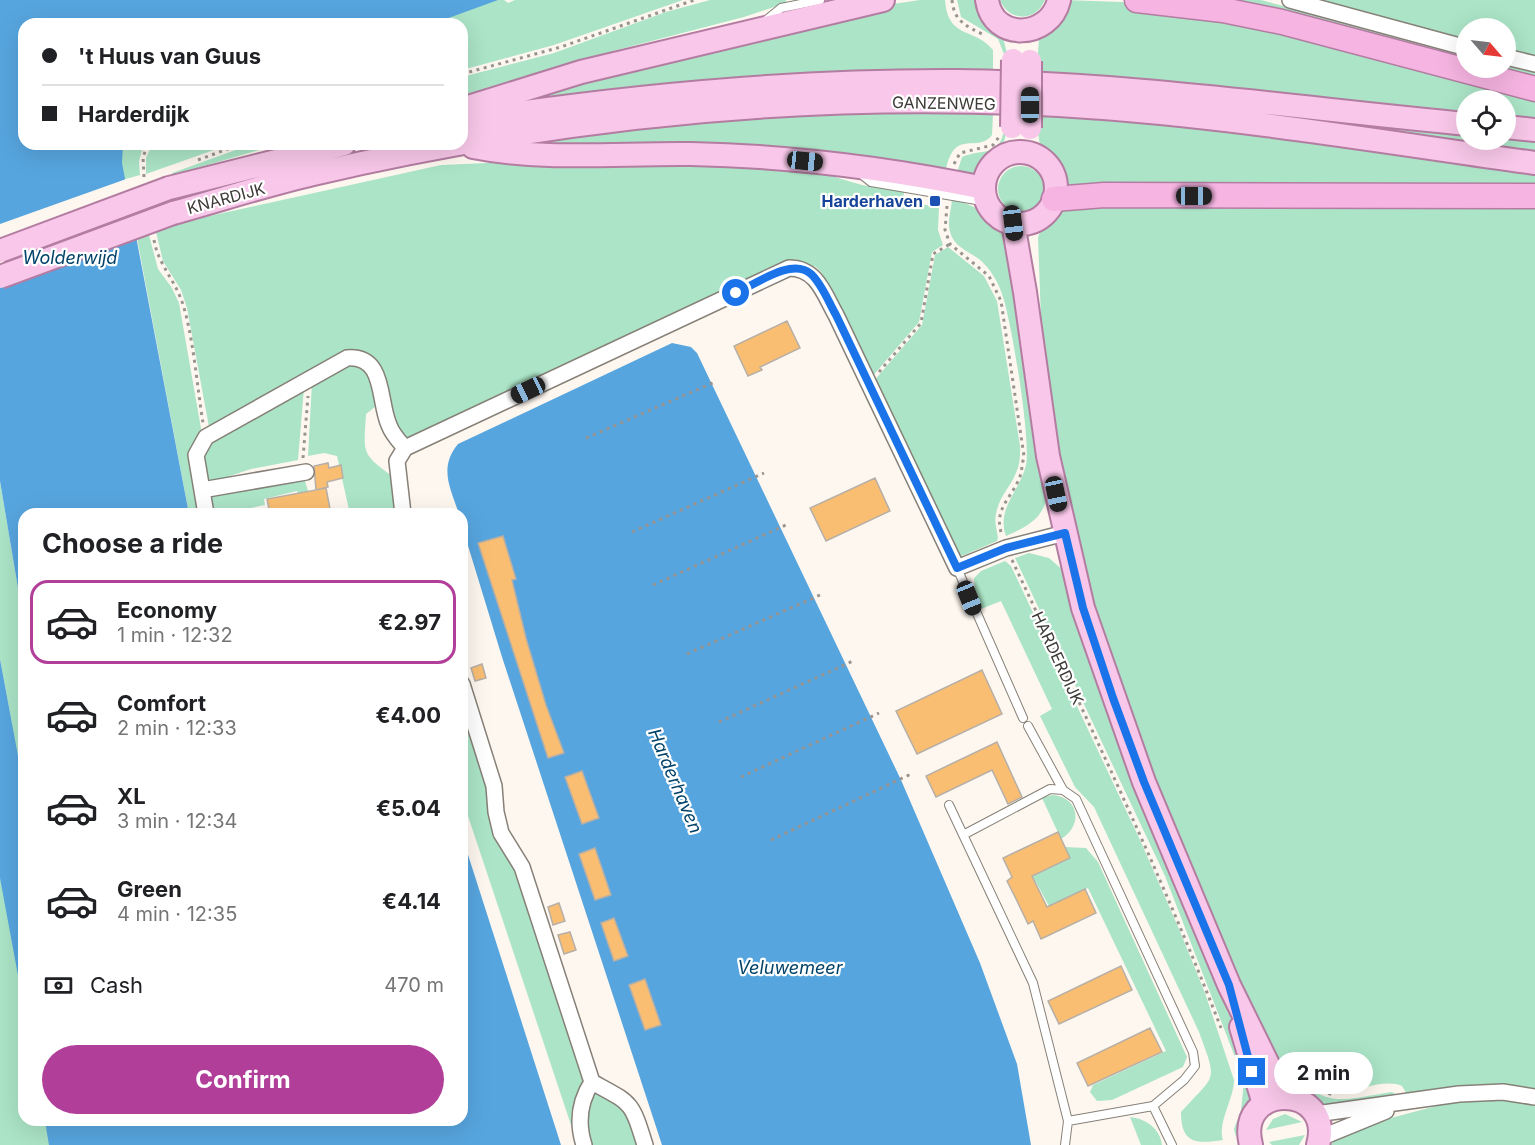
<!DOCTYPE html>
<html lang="en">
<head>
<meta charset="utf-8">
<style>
  :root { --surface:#fff; --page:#f6f6f6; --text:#202124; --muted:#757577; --line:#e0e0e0; --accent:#b13f9a }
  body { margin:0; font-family:Inter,sans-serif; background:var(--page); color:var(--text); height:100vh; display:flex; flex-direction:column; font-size:22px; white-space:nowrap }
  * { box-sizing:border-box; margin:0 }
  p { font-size:20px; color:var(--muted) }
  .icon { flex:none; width:33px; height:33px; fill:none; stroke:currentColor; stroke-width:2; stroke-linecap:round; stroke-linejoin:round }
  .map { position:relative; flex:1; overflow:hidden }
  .details { position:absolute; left:18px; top:508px; width:450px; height:618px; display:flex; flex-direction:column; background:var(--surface); border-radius:18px; box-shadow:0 6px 24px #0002 }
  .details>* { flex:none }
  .banner { position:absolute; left:18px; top:18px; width:450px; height:132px; border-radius:18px; box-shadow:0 6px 24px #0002; display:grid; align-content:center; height:132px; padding:0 24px; background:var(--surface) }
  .needle { width:39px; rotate:118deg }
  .buttons { position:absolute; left:1456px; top:18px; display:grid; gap:12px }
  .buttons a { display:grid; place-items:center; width:60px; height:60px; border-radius:50%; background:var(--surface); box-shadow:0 6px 24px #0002; font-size:30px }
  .end { position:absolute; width:27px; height:27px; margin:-14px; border:8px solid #1a73e8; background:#fff; box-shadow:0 0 0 3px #fff }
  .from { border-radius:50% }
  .bubble { position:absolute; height:42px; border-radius:21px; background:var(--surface); box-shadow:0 6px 24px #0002; font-size:20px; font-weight:700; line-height:42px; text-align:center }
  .car { position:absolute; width:18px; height:36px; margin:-18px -9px; border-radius:8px; box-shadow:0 0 4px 2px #0007; background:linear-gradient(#222 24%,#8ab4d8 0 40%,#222 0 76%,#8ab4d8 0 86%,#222 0) }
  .banner b { display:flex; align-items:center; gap:21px; height:57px; font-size:22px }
  .banner b+b { border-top:2px solid var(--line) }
  .banner i { width:15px; height:15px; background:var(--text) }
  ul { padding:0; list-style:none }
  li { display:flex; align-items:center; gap:18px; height:84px; margin:0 12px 9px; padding:0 12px; border:3px solid transparent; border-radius:18px }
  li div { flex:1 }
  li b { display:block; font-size:22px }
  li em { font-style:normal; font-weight:700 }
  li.current { border-color:var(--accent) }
  li>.icon { width:54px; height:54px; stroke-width:1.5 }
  h2 { padding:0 24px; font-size:27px; line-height:72px }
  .pay { display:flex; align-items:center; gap:15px; height:66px; padding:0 24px; font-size:22px }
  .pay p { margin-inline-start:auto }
  .button { display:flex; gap:12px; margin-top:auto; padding:12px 24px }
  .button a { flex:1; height:69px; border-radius:36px; background:var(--accent); color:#fff; font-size:24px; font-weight:700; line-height:69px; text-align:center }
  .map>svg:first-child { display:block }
  .green { fill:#abe4c6 }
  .water { fill:#57a5df }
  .pier { fill:#fef7ef }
  .building { fill:#f9be71; stroke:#b6afa7; stroke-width:1.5 }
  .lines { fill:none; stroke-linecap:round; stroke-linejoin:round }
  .service-casing { stroke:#868078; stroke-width:10 }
  .minor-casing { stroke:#868078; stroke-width:18 }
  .primary-casing { stroke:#b37da1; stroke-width:26 }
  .trunk-casing { stroke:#b37da1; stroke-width:27 }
  .path { stroke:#99948f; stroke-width:3; stroke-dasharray:3 4.5; stroke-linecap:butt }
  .service { stroke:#fff; stroke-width:8 }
  .minor { stroke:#fff; stroke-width:15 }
  .primary { stroke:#f8c7e9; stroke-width:22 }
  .trunk { stroke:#f6b4e2; stroke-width:24 }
  .primary-bridge-casing { stroke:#b37da1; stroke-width:26; stroke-linecap:butt }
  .primary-bridge { stroke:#f8c7e9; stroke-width:22 }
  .route { stroke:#1a73e8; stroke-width:8 }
  .transit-dot { fill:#1a4fb4; stroke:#fff; stroke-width:2 }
  .labels { text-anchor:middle; stroke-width:4.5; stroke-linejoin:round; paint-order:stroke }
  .street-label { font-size:16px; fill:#3d3a37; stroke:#fff }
  .transit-label { font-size:16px; font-weight:bold; fill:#164399; stroke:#fff; text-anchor:end }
  .water-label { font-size:18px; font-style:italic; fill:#014268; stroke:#fff }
</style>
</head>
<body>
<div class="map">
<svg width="1535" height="1145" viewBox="0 0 1535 1145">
  <rect width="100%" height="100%" fill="#fef7ef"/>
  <!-- green -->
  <path class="green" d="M0,0H504L508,3L515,0H683L554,45L462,70V24H24V144H144L139,161L140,175L126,179L0,385Z
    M710,0H786V3L744,17L613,51L563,69L462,98V77L554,53L666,12Z
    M920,0H945C948,40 975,27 993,50V72C826,71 661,79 495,106L733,40L893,4Z
    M957,0H981L1003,38L1007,53L1004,54L998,39L961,17Z
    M1000,0H1045C1036,22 1009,22 1000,0Z
    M1064,0L1122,2L1192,11L1535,95V120L1506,117V100H1467V113L1036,74L1039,40Z
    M1186,0H1261L1467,55V68H1506V64L1535,70V85Z
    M1318,0H1535V60L1506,53V28H1467V43Z
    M1097,96L1467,132V140H1506V136L1535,139V154Z
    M882,112L993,113L992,135C976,155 954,125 945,174L510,145C634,127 757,117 882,112Z
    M1035,115L1217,130L1535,173V190L1063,189L1060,172L1040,145Z
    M1004,126C1012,147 985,161 979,180L956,176L962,157C983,148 1002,158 1004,126Z
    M152,144H231L146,174V158Z
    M252,144H280L173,175L172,173Z
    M511,162L790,164L862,185L904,192L903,201L939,207L938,230L943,245L932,252L919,322L871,378L822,273L816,267L795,259L408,439L402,436L362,354L211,429L209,427L187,308L181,290L163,261L155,228L441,165Z
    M998 189a23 23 0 1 1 46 0a23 23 0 1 1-46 0Z
    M952,200C975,204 996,217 1006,239L1047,497C1042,520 1026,527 1006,536C996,508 1020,491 1026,465C1031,439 1012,325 1003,297C999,283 990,268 979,259C968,251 954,247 950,232C947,222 951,211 952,200Z
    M1229,201H1535V1091L1408,1096L1402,1086C1380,1077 1352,1096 1328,1091C1308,1086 1294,1054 1273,1061L1139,743L1096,611L1069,504L1054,421L1042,346L1038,237L1042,228L1062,208Z
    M149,235L158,269L172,288L179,303L202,434L191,447L201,514H189L137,238Z
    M948,247L984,276L997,301L1020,446C1022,482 1001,487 996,514C994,522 997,530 998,538L997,541L962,556L956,554L873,382L922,325L935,255Z
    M346,362L371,369L380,403L366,414C364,452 360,453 392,476L399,514H350L337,456L324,453L308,456L312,382Z
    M304,388L298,460L251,469L206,484L202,450L211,441Z
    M304,478L312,503H301L297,491L264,499L265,505L237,511L238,514H210V492Z
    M0,481L24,624V1120L370,1121L355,1145H0V724H12L0,659Z
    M1029,553L1049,558L1065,572L1226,999L1249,1069L1240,1070L1165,876L1015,558Z
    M1005,561L1011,566L1140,840L1179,929L1205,993L1234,1080C1234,1099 1217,1123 1223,1140C1196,1144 1181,1144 1181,1112C1216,1073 1218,1084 1199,1032L1094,807L1075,787L1040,716L1052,709L1001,601L981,609L976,602L974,578L981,571Z
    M462,701L520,872L586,1083L571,1125L462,798Z
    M1052,795C1080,797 1083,826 1061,839L1042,798Z
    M1065,847L1086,848L1098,862L1187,1057L1183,1067L1112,1100L1097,1101L1090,1092L1093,1085L1166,1051L1088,888L1049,906L1032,875L1069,858Z
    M1283,1069C1330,1108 1334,1101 1392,1092L1400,1097L1325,1108L1286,1088Z
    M1247,1077L1251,1102L1236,1137L1234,1129L1241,1110L1244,1081Z
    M597,1091L625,1105L639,1145H588L584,1112Z
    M1459,1100L1508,1101L1535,1106V1145H1330L1336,1139L1387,1119Z
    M1285,1114L1302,1122L1266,1130L1273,1119Z
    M1130,1117C1146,1119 1160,1128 1162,1145H1141Z
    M1305,1135L1299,1145H1272L1269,1142Z"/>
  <!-- water -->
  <path class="water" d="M0,0H498L432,24H24V144H123L122,163L189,514H24V624L0,481Z
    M672,343L691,347L697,353L901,780L980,963L1017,1064L1031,1145H662L502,657L462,526V514H459C451,489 438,468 458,444Z
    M0,659L24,788V1008L0,878Z
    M462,836L561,1145H49L45,1121L462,1120Z"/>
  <!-- pier -->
  <path class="pier" d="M129,178L140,236L0,286V224Z"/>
  <!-- building -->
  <path class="building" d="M787,321L800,348L760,367L762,370L748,376L734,346Z
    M328,463L329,468L341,465L343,478L327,482L328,487L316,490L314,466Z
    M875,478L890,511L826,541L810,508Z
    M326,488L331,514H270L267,499Z
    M503,536L516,579L512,580L526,638L546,705L564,753L548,758L478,543Z
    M482,664L486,678L475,681L471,668Z
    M982,670L1002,714L917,754L896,711Z
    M997,742L1022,797L1008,804L992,770L936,797L926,776Z
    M582,771L599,818L582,824L565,777Z
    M1058,832L1070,858L1032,876L1047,907L1085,889L1096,913L1041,939L1033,921L1028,924L1017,901L1007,881L1012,877L1003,858Z
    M595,848L611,895L595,900L579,854Z
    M559,903L565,921L553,925L548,907Z
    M614,918L628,956L614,961L601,923Z
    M570,932L576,950L564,954L558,935Z
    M1121,966L1132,990L1059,1024L1048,1001Z
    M645,979L661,1025L645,1030L629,985Z
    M1150,1028L1162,1052L1088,1086L1077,1063Z"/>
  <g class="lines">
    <defs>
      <path id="service" d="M764,22L781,8L820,0
        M861,174L871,182L988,202
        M957,568L1023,718
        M1028,726L1063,790
        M949,805L1033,983L1068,1121
        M963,835L1050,789L1063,790L1076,799L1193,1052L1195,1066L1184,1080L1153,1106L1068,1121L1065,1145
        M1153,1106L1172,1145"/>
      <path id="minor" d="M1290,0L1467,48
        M1506,57L1535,64
        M202,490L306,472
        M206,514L196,455L206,437L347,358C386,355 378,401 389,425C392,434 399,441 405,448
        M403,514L397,461L405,448L789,268C817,268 824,294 836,315L957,568L1006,548L1065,533
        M462,684L494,786L496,812L501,833L522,867L592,1082C632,1104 631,1100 645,1145
        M1316,1114L1459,1094L1503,1092L1535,1097
        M1320,1138L1386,1111
        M584,1145C577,1123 579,1102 592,1082"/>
      <path id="primary" d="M987,0C993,42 1050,39 1059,0
        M462,109L581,72L883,0
        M462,121C626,96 791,80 957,81C1126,83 1298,108 1467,124
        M1506,127L1535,130
        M473,147C543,161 619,153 691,154C790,156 887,168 984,188
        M984 188a36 36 0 1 1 72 0a36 36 0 1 1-72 0Z
        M169,188L344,144
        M173,213C220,200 266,185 313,174C571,114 839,88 1103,108C1248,119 1391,143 1535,163
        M1013,223L1025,292L1048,456L1083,608L1144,782L1229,985L1284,1097
        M1241,1027L1264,1104
        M1251,1145C1235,1082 1335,1083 1318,1145"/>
      <path id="trunk" d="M1137,0L1223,10L1282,22L1535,89
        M1054,199L1104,195L1535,196"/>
    </defs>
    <!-- service casing -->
    <use href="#service" class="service-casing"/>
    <!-- minor casing -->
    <use href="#minor" class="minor-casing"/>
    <!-- primary casing -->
    <use href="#primary" class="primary-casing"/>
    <!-- trunk casing -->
    <use href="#trunk" class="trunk-casing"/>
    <!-- path -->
    <path class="path" d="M952,0C954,22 967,26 984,35
      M462,74L561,47L694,0
      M198,160L241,144
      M954,164L960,153L993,145L999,137
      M144,177L143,157L148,144
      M947,206L945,230L950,244L989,276L1001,301L1024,456C1022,464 1022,472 1019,479C1010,500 993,510 1002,535
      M154,240C158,263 173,278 181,299C193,331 197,387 203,423
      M879,372L921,323L933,254L950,244
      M586,438L715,382
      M303,458L308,396
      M632,532L764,473
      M1012,560C1085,715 1159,868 1221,1028
      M653,585L788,524
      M687,654L820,595
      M719,722L853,661
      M741,777L879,713
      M771,840L911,774
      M1293,1070L1308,1083
      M1321,1092L1335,1095"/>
    <!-- service -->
    <use href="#service" class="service"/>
    <!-- minor -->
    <use href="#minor" class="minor"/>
    <!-- primary -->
    <use href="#primary" class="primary"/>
    <!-- trunk -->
    <use href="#trunk" class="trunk"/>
    <defs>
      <path id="primary-bridge" d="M1012,127L1013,60
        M1030,128V61
        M0,251L169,188
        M0,277L173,213"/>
    </defs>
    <!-- primary-bridge casing -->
    <use href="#primary-bridge" class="primary-bridge-casing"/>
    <!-- primary-bridge -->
    <use href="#primary-bridge" class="primary-bridge"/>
  </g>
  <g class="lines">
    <!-- route -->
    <path class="route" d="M736,293C756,284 792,257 811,274C822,284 829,303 836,315L957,568L1006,548L1065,533L1083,608L1113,698L1144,782L1229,985L1252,1072"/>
  </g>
  <!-- markers -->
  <rect class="transit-dot" x="929" y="195" width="12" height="12" rx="3"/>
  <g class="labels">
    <!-- street labels -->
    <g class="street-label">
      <text transform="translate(944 103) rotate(1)" y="6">GANZENWEG</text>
      <text transform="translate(226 198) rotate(-15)" y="6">KNARDIJK</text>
      <text transform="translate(1058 658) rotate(65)" y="6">HARDERDIJK</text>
    </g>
    <!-- transit labels -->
    <g class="transit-label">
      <text x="923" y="207">Harderhaven</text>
    </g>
    <!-- water labels -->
    <g class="water-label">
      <text x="70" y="264">Wolderwijd</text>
      <text transform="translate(675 781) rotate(67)" y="6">Harderhaven</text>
      <text x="790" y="974">Veluwemeer</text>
    </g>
  </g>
</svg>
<div class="buttons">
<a><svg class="needle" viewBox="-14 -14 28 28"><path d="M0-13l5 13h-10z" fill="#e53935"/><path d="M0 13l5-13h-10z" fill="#757577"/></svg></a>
<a><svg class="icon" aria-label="locate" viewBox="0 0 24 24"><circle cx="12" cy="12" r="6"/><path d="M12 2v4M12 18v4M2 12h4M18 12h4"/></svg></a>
</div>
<i class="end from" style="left:736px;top:293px"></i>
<i class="end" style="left:1252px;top:1072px"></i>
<div class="bubble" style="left:1274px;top:1052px;width:99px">2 min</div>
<i class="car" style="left:1030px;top:105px;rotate:0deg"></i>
<i class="car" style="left:805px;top:161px;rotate:96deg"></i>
<i class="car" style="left:1194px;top:196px;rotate:90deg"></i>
<i class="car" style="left:1013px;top:223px;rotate:173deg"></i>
<i class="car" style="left:528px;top:390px;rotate:245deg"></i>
<i class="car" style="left:1056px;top:494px;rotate:168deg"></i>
<i class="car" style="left:969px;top:598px;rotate:158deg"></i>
<div class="banner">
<b><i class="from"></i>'t Huus van Guus</b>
<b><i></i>Harderdijk</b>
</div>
<section class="details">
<h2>Choose a ride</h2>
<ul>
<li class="current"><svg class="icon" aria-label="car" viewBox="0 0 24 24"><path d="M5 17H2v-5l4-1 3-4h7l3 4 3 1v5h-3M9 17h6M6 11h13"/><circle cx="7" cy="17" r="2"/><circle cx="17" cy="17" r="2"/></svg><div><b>Economy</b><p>1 min · 12:32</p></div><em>€2.97</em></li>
<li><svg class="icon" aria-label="car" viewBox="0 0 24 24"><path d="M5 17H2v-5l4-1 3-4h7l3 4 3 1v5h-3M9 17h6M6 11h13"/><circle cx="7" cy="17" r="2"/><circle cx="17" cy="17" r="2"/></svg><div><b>Comfort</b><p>2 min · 12:33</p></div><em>€4.00</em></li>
<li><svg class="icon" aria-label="car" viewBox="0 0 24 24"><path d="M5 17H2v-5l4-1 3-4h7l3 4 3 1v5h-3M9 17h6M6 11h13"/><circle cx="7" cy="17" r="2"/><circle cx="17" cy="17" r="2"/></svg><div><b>XL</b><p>3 min · 12:34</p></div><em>€5.04</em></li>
<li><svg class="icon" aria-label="car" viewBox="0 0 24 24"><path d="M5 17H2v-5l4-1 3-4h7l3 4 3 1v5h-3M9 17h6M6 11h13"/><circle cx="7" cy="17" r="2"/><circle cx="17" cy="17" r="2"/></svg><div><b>Green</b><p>4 min · 12:35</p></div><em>€4.14</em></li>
</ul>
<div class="pay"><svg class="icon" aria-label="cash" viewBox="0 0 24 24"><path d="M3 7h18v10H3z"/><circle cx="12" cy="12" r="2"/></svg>Cash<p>470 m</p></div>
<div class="button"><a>Confirm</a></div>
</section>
</div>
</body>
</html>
